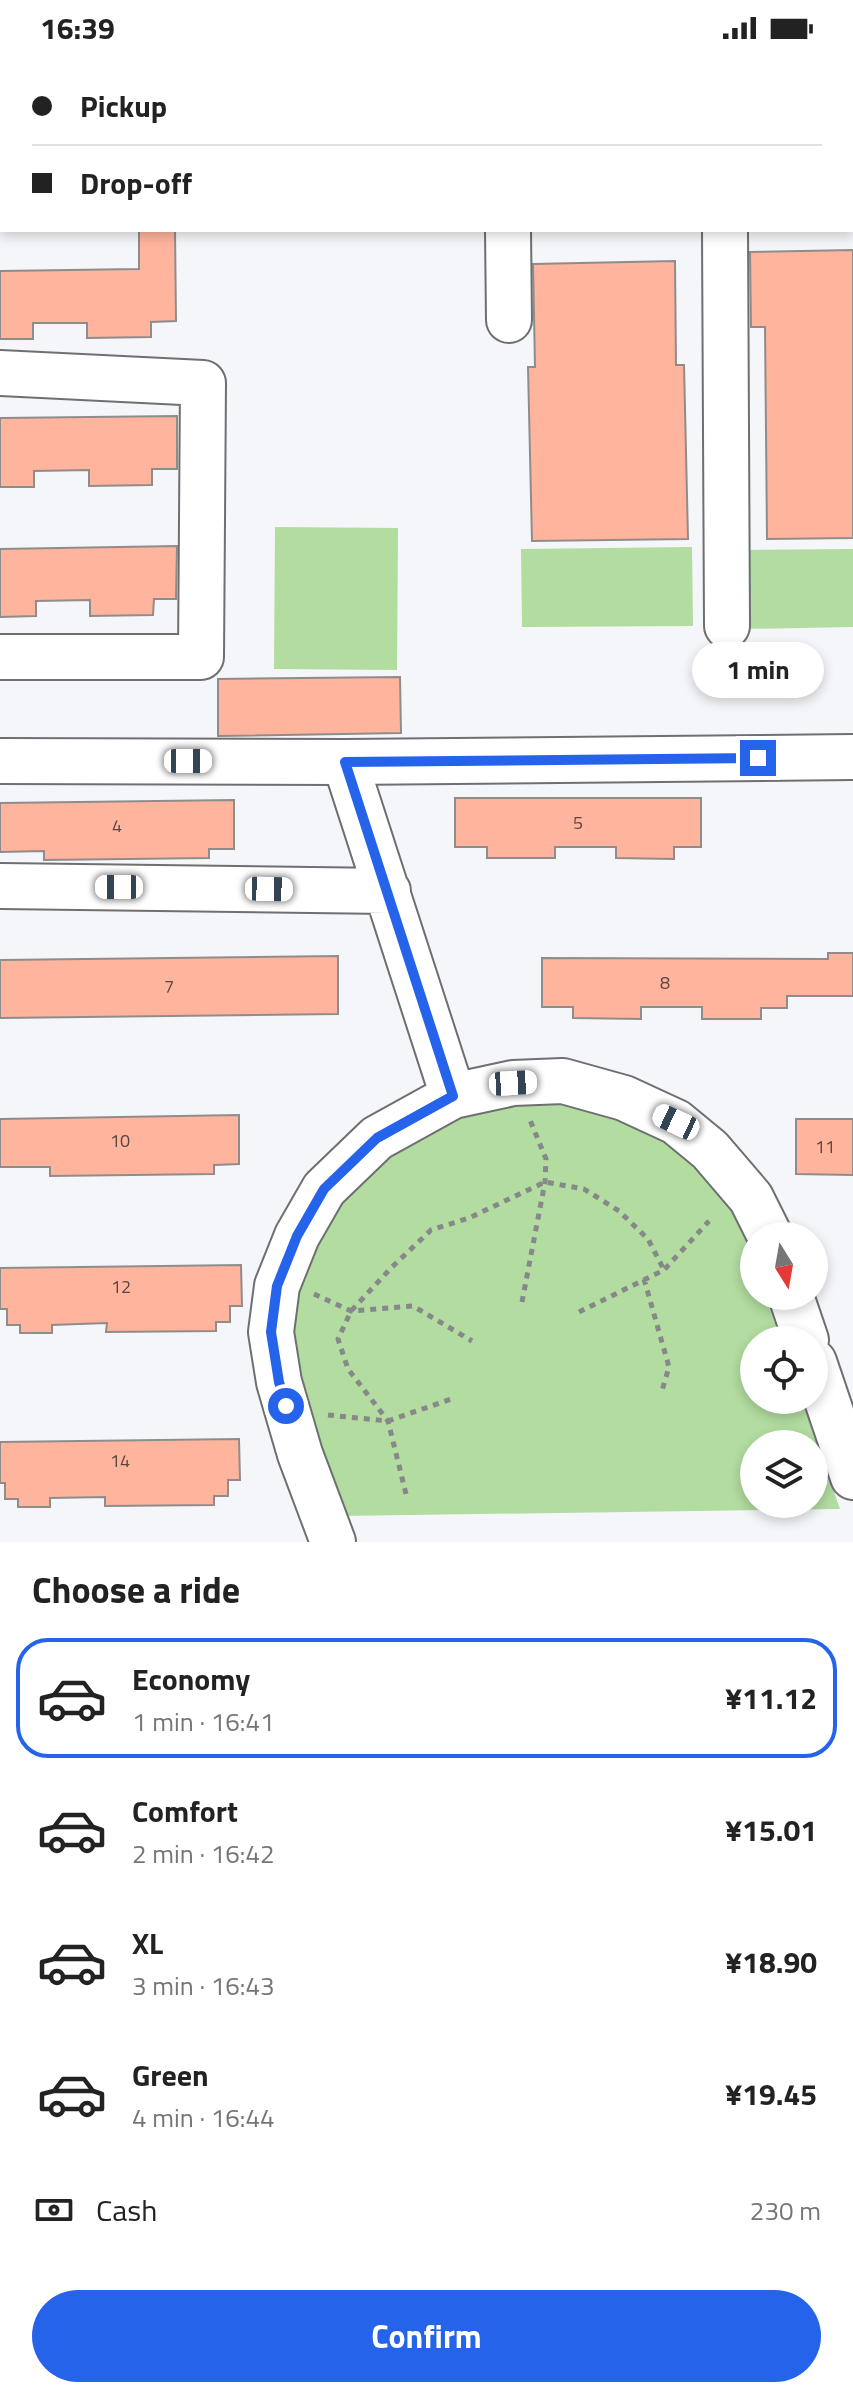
<!DOCTYPE html>
<html lang="en">
<head>
<meta charset="utf-8">
<style>
  :root { --surface:#fff; --page:#f6f6f6; --text:#222; --muted:#767676; --line:#e0e0e0; --accent:#2563eb }
  body { margin:0; font-family:"Titillium Web",sans-serif; background:var(--page); color:var(--text); height:100vh; display:flex; flex-direction:column; font-size:30px; white-space:nowrap }
  * { box-sizing:border-box; margin:0 }
  p { font-size:26px; color:var(--muted) }
  .icon { flex:none; width:44px; height:44px; fill:none; stroke:currentColor; stroke-width:2; stroke-linecap:round; stroke-linejoin:round }
  .map { position:relative; height:1486px; overflow:hidden }
  .drawer { display:flex; flex-direction:column; background:var(--surface); flex:1 }
  .drawer>* { flex:none }
  .banner { position:absolute; left:0px; top:0px; width:854px; height:176px; box-shadow:0 4px 12px #0003; display:grid; align-content:center; height:176px; padding:0 32px; background:var(--surface) }
  .needle { width:52px; rotate:169deg }
  .fabs { position:absolute; left:740px; top:1166px; display:grid; gap:16px }
  .fabs a { display:grid; place-items:center; width:88px; height:88px; border-radius:50%; background:var(--surface); box-shadow:0 4px 12px #0003; font-size:40px }
  .end { position:absolute; width:36px; height:36px; margin:-18px; border:10px solid #2563eb; background:#fff; box-shadow:0 0 0 4px #fff }
  .from { border-radius:50% }
  .bubble { position:absolute; height:56px; border-radius:28px; background:var(--surface); box-shadow:0 4px 12px #0003; font-size:26px; font-weight:700; line-height:56px; text-align:center }
  .car { position:absolute; width:24px; height:48px; margin:-24px -12px; border-radius:10px; box-shadow:0 0 6px 2px #0007; background:linear-gradient(#fff 24%,#345 0 40%,#fff 0 76%,#345 0 86%,#fff 0) }
  .banner b { display:flex; align-items:center; gap:28px; height:76px; font-size:30px }
  .banner b+b { border-top:2px solid var(--line) }
  .banner i { width:20px; height:20px; background:var(--text) }
  ul { padding:0; list-style:none }
  li { display:flex; align-items:center; gap:24px; height:120px; margin:0 16px 12px; padding:0 16px; border:4px solid transparent; border-radius:32px }
  li div { flex:1 }
  li b { display:block; font-size:30px }
  li em { font-style:normal; font-weight:700 }
  li.current { border-color:var(--accent) }
  li>.icon { width:72px; height:72px; stroke-width:1.5 }
  h2 { padding:0 32px; font-size:36px; line-height:96px }
  .pay { display:flex; align-items:center; gap:20px; height:88px; padding:0 32px; font-size:30px }
  .pay p { margin-inline-start:auto }
  .cta { display:flex; gap:16px; margin-top:auto; padding:16px 32px }
  .cta a { flex:1; height:92px; border-radius:48px; background:var(--accent); color:#fff; font-size:32px; font-weight:700; line-height:92px; text-align:center }
  .status { display:flex; justify-content:space-between; align-items:center; height:56px; padding:0 40px; background:var(--surface); direction:ltr }
  .status svg { height:22px; fill:currentColor }
  .map>svg:first-child { display:block }
  .green { fill:#b2dca0; fill-rule:evenodd }
  .building { fill:#ffb49d; stroke:#908c8b; stroke-width:2 }
  .lines { fill:none; stroke-linecap:round; stroke-linejoin:round }
  .minor-casing { stroke:#6d6f71; stroke-width:48 }
  .path { stroke:#868889; stroke-width:5; stroke-dasharray:6 6; stroke-linecap:butt }
  .minor { stroke:#fff; stroke-width:44 }
  .route { stroke:#2563eb; stroke-width:10 }
  .labels { text-anchor:middle; stroke-width:6; stroke-linejoin:round; paint-order:stroke }
  .number-label { font-size:18px; fill:#594742 }
</style>
</head>
<body>
<div class="status"><b>16:39</b><svg viewBox="0 0 49 12"><path d="M0 12V9h3v3zM5 12V6h3v6zM10 12V3h3v9zM15 12V0h3v12zM26 1h20v11H26zM47 4h2v5h-2z"/></svg></div>
<div class="map">
<svg width="853" height="1486" viewBox="0 0 853 1486">
  <rect width="100%" height="100%" fill="#f4f6f9"/>
  <!-- green -->
  <path class="green" d="M275,471L398,472L397,614L274,613Z
    M692,491L693,570L522,571L521,493Z
    M853,493V571L741,573L740,494Z
    M566,1038L675,1084L733,1148L754,1208V1240H765L781,1284H754V1344H802L840,1453L340,1460L296,1321L292,1271L303,1220L341,1140L391,1089L445,1056ZM754,1388H814V1448H754Z"/>
  <!-- building -->
  <path class="building" d="M139,174H175L176,265L151,266V281L87,282V267H33V283H0V215L139,213Z
    M853,194V482L767,483L765,271H751L750,196Z
    M675,205L676,309H684L688,483L532,485L528,311H535L533,208Z
    M177,360V413H152V429L89,430V414L34,415V431H0V362Z
    M177,490L176,543H154L153,559L90,560V544L36,545V560L0,561V493Z
    M400,621L401,677L218,680V623Z
    M455,742H701V791H674V803L616,802V791H555V802H487V791H455Z
    M234,744V793H209V802L44,804V795L0,796V747Z
    M828,897H853V940H787V952H761V963H702V951H641V963L573,962V951H542V902L828,903Z
    M338,900V958L0,962V904Z
    M239,1059V1108L214,1109V1118L50,1120V1111H0V1063Z
    M796,1063H853V1119L796,1118Z
    M241,1209L242,1250H230V1266H216V1275L106,1276L107,1267L52,1269V1277H20V1269H7V1253H0V1212Z
    M239,1383L240,1424H228V1440H214V1449L105,1450V1441L50,1442V1451H18V1443H5V1427H0V1386Z"/>
  <g class="lines">
    <defs>
      <path id="minor" d="M741,0L853,1
        M506,2L709,0
        M508,174L509,264
        M725,174L727,570
        M0,317L203,327L201,601H0
        M0,705L345,706L853,701
        M345,706L453,1040
        M0,830L388,835
        M791,1240L806,1284
        M814,1306L853,1421
        M333,1486L300,1398L279,1326L271,1276L277,1230L297,1180L324,1133L377,1082L453,1040L513,1027L563,1025L624,1042L676,1066L710,1094L751,1142L770,1180"/>
    </defs>
    <!-- minor casing -->
    <use href="#minor" class="minor-casing"/>
    <!-- path -->
    <path class="path" d="M644,1223L669,1311L661,1338
      M314,1238L351,1255L413,1250L472,1285
      M522,1246L545,1126L546,1103L530,1064
      M579,1256L664,1214L709,1165
      M328,1359L388,1365L454,1342
      M406,1438L388,1365L348,1313L338,1283L351,1255L391,1212L431,1174L469,1162L545,1126L584,1133L619,1155L648,1183L664,1214"/>
    <!-- minor -->
    <use href="#minor" class="minor"/>
  </g>
  <g class="lines">
    <!-- route -->
    <path class="route" d="M286,1350L279,1326L271,1276L277,1230L297,1180L324,1133L377,1082L453,1040L345,706L758,702"/>
  </g>
  <g class="labels">
    <!-- number labels -->
    <g class="number-label">
      <text x="578" y="773">5</text>
      <text x="117" y="776">4</text>
      <text x="665" y="933">8</text>
      <text x="169" y="937">7</text>
      <text x="120" y="1091">10</text>
      <text x="825" y="1097">11</text>
      <text x="121" y="1237">12</text>
      <text x="120" y="1411">14</text>
    </g>
  </g>
</svg>
<div class="fabs">
<a><svg class="needle" viewBox="-14 -14 28 28"><path d="M0-13l5 13h-10z" fill="#e53935"/><path d="M0 13l5-13h-10z" fill="#767676"/></svg></a>
<a><svg class="icon" aria-label="locate" viewBox="0 0 24 24"><circle cx="12" cy="12" r="6"/><path d="M12 2v4M12 18v4M2 12h4M18 12h4"/></svg></a>
<a><svg class="icon" aria-label="layers" viewBox="0 0 24 24"><path d="M12 4l9 5-9 5-9-5zM3 14l9 5 9-5"/></svg></a>
</div>
<i class="end from" style="left:286px;top:1350px"></i>
<i class="end" style="left:758px;top:702px"></i>
<div class="bubble" style="left:692px;top:586px;width:132px">1 min</div>
<i class="car" style="left:188px;top:705px;rotate:90deg"></i>
<i class="car" style="left:119px;top:831px;rotate:270deg"></i>
<i class="car" style="left:269px;top:833px;rotate:91deg"></i>
<i class="car" style="left:513px;top:1027px;rotate:87deg"></i>
<i class="car" style="left:676px;top:1066px;rotate:295deg"></i>
<div class="banner">
<b><i class="from"></i>Pickup</b>
<b><i></i>Drop-off</b>
</div>
</div>
<section class="drawer">
<h2>Choose a ride</h2>
<ul>
<li class="current"><svg class="icon" aria-label="car" viewBox="0 0 24 24"><path d="M5 17H2v-5l4-1 3-4h7l3 4 3 1v5h-3M9 17h6M6 11h13"/><circle cx="7" cy="17" r="2"/><circle cx="17" cy="17" r="2"/></svg><div><b>Economy</b><p>1 min · 16:41</p></div><em>¥11.12</em></li>
<li><svg class="icon" aria-label="car" viewBox="0 0 24 24"><path d="M5 17H2v-5l4-1 3-4h7l3 4 3 1v5h-3M9 17h6M6 11h13"/><circle cx="7" cy="17" r="2"/><circle cx="17" cy="17" r="2"/></svg><div><b>Comfort</b><p>2 min · 16:42</p></div><em>¥15.01</em></li>
<li><svg class="icon" aria-label="car" viewBox="0 0 24 24"><path d="M5 17H2v-5l4-1 3-4h7l3 4 3 1v5h-3M9 17h6M6 11h13"/><circle cx="7" cy="17" r="2"/><circle cx="17" cy="17" r="2"/></svg><div><b>XL</b><p>3 min · 16:43</p></div><em>¥18.90</em></li>
<li><svg class="icon" aria-label="car" viewBox="0 0 24 24"><path d="M5 17H2v-5l4-1 3-4h7l3 4 3 1v5h-3M9 17h6M6 11h13"/><circle cx="7" cy="17" r="2"/><circle cx="17" cy="17" r="2"/></svg><div><b>Green</b><p>4 min · 16:44</p></div><em>¥19.45</em></li>
</ul>
<div class="pay"><svg class="icon" aria-label="cash" viewBox="0 0 24 24"><path d="M3 7h18v10H3z"/><circle cx="12" cy="12" r="2"/></svg>Cash<p>230 m</p></div>
<div class="cta"><a>Confirm</a></div>
</section>
</body>
</html>
